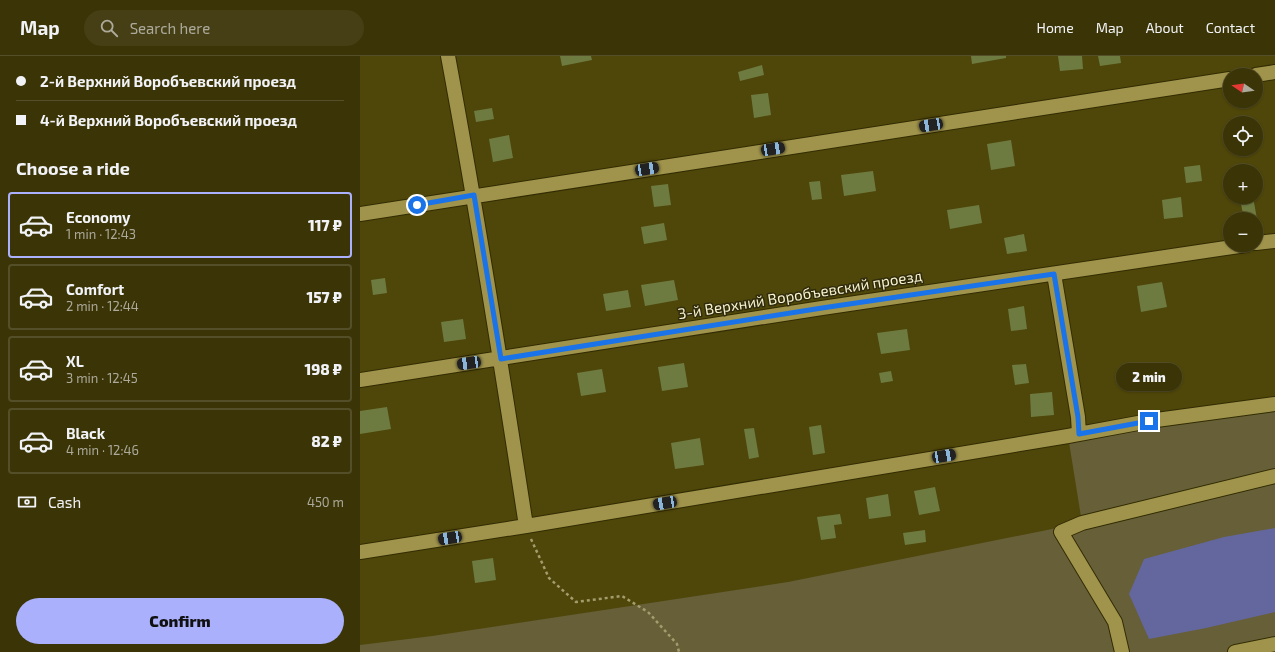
<!DOCTYPE html>
<html lang="en">
<head>
<meta charset="utf-8">
<style>
  :root { --surface:#3b3407; --page:#463f15; --text:#f1f3f6; --muted:#acaa9b; --line:#544f28; --accent:#aab0fb }
  body { margin:0; font-family:"Exo 2",sans-serif; background:var(--page); color:var(--text); height:100vh; display:flex; flex-direction:column; font-size:15px; white-space:nowrap }
  * { box-sizing:border-box; margin:0 }
  p { font-size:13px; color:var(--muted) }
  .icon { flex:none; width:22px; height:22px; fill:none; stroke:currentColor; stroke-width:2; stroke-linecap:round; stroke-linejoin:round }
  .map { position:relative; flex:1; overflow:hidden }
  .details { display:flex; flex-direction:column; background:var(--surface); width:360px }
  .details>* { flex:none }
  .guide { display:grid; align-content:center; height:88px; padding:0 16px; background:var(--surface) }
  .needle { width:26px; rotate:283deg }
  .tools { position:absolute; left:863px; top:12px; display:grid; gap:8px }
  .tools a { display:grid; place-items:center; width:40px; height:40px; border-radius:50%; background:var(--surface); box-shadow:0 1px 3px #0004,0 0 0 1px var(--line); font-size:20px }
  .end { position:absolute; width:18px; height:18px; margin:-9px; border:5px solid #1a73e8; background:#fff; box-shadow:0 0 0 2px #fff }
  .from { border-radius:50% }
  .bubble { position:absolute; height:28px; border-radius:14px; background:var(--surface); box-shadow:0 1px 3px #0004,0 0 0 1px var(--line); font-size:13px; font-weight:800; line-height:28px; text-align:center }
  .car { position:absolute; width:12px; height:24px; margin:-12px -6px; border-radius:5px; box-shadow:0 0 3px 1px #0007; background:linear-gradient(#222 24%,#8ab4d8 0 40%,#222 0 76%,#8ab4d8 0 86%,#222 0) }
  .guide b { display:flex; align-items:center; gap:14px; height:38px; font-size:15px }
  .guide b+b { border-top:1px solid var(--line) }
  .guide i { width:10px; height:10px; background:var(--text) }
  ul { padding:0; list-style:none }
  li { display:flex; align-items:center; gap:12px; height:66px; margin:0 8px 6px; padding:0 8px; border:2px solid var(--line); border-radius:4px }
  li div { flex:1 }
  li b { display:block; font-size:15px }
  li em { font-style:normal; font-weight:800 }
  li.on { border-color:var(--accent) }
  li>.icon { width:36px; height:36px; stroke-width:1.5 }
  h2 { padding:0 16px; font-size:18px; line-height:48px }
  .pay { display:flex; align-items:center; gap:10px; height:44px; padding:0 16px; font-size:15px }
  .pay p { margin-inline-start:auto }
  .primary-button { display:flex; gap:8px; margin-top:auto; padding:8px 16px }
  .primary-button a { flex:1; height:46px; border-radius:24px; background:var(--accent); color:#111; font-size:16px; font-weight:800; line-height:46px; text-align:center }
  header { display:flex; align-items:center; gap:24px; box-sizing:border-box; height:56px; padding:0 20px; background:var(--surface); border-bottom:1px solid var(--line) }
  header strong { font-size:19px }
  nav { display:flex; gap:22px; margin-inline-start:auto; font-size:14px }
  .search { width:280px; height:36px; background:var(--page); display:flex; align-items:center; gap:10px; box-sizing:border-box; padding:0 14px; border-radius:22px; color:var(--muted); font-size:15px }
  main { display:flex; flex:1; min-height:0 }
  .map>svg:first-child { display:block }
  .green { fill:#665f38 }
  .water { fill:#64679d }
  .building { fill:#6d7b41 }
  .lines { fill:none; stroke-linecap:round; stroke-linejoin:round }
  .minor-casing { stroke:#322c03; stroke-width:16 }
  .path { stroke:#a39c6c; stroke-width:2.5; stroke-dasharray:3 3; stroke-linecap:butt }
  .minor { stroke:#a0944c; stroke-width:14 }
  .route { stroke:#1a73e8; stroke-width:5 }
  .labels { text-anchor:middle; stroke-width:3; stroke-linejoin:round; paint-order:stroke }
  .street-label { font-size:15px; fill:#f8f3cf; stroke:#312c0d }
</style>
</head>
<body>
<header>
<strong>Map</strong>
<div class="search"><svg class="icon" aria-label="search" viewBox="0 0 24 24"><circle cx="10" cy="10" r="6"/><path d="M15 15l6 6"/></svg>Search here</div>
<nav><a>Home</a><a>Map</a><a>About</a><a>Contact</a></nav>
</header>
<main>
<section class="details">
<div class="guide">
<b><i class="from"></i>2-й Верхний Воробъевский проезд</b>
<b><i></i>4-й Верхний Воробъевский проезд</b>
</div>
<h2>Choose a ride</h2>
<ul>
<li class="on"><svg class="icon" aria-label="car" viewBox="0 0 24 24"><path d="M5 17H2v-5l4-1 3-4h7l3 4 3 1v5h-3M9 17h6M6 11h13"/><circle cx="7" cy="17" r="2"/><circle cx="17" cy="17" r="2"/></svg><div><b>Economy</b><p>1 min · 12:43</p></div><em>117 ₽</em></li>
<li><svg class="icon" aria-label="car" viewBox="0 0 24 24"><path d="M5 17H2v-5l4-1 3-4h7l3 4 3 1v5h-3M9 17h6M6 11h13"/><circle cx="7" cy="17" r="2"/><circle cx="17" cy="17" r="2"/></svg><div><b>Comfort</b><p>2 min · 12:44</p></div><em>157 ₽</em></li>
<li><svg class="icon" aria-label="car" viewBox="0 0 24 24"><path d="M5 17H2v-5l4-1 3-4h7l3 4 3 1v5h-3M9 17h6M6 11h13"/><circle cx="7" cy="17" r="2"/><circle cx="17" cy="17" r="2"/></svg><div><b>XL</b><p>3 min · 12:45</p></div><em>198 ₽</em></li>
<li><svg class="icon" aria-label="car" viewBox="0 0 24 24"><path d="M5 17H2v-5l4-1 3-4h7l3 4 3 1v5h-3M9 17h6M6 11h13"/><circle cx="7" cy="17" r="2"/><circle cx="17" cy="17" r="2"/></svg><div><b>Black</b><p>4 min · 12:46</p></div><em>82 ₽</em></li>
</ul>
<div class="pay"><svg class="icon" aria-label="cash" viewBox="0 0 24 24"><path d="M3 7h18v10H3z"/><circle cx="12" cy="12" r="2"/></svg>Cash<p>450 m</p></div>
<div class="primary-button"><a>Confirm</a></div>
</section>
<div class="map">
<svg width="915" height="596" viewBox="0 0 915 596">
  <rect width="100%" height="100%" fill="#4f4609"/>
  <!-- green -->
  <path class="green" d="M915,348V596H0V589L72,580L428,526L722,467L708,380Z"/>
  <!-- water -->
  <path class="water" d="M915,472V556L846,572L789,583L769,538L784,503L864,481Z"/>
  <!-- building -->
  <path class="building" d="M200,0H231L232,4L202,10Z
    M611,0H646V2L612,8Z
    M698,0H722L723,13L700,15Z
    M738,0H760L761,7L740,10Z
    M402,9L404,19L380,25L378,16Z
    M408,37L411,59L394,62L391,39Z
    M132,52L134,63L116,66L114,55Z
    M149,79L153,102L133,106L129,83Z
    M651,84L655,110L631,114L627,88Z
    M840,109L842,125L826,127L824,111Z
    M513,115L516,135L484,140L481,119Z
    M460,125L462,143L452,144L449,126Z
    M308,128L311,149L294,151L291,130Z
    M821,141L823,161L804,163L802,144Z
    M893,141L897,163H884L880,143Z
    M619,149L622,167L590,173L587,154Z
    M304,167L307,184L284,188L281,171Z
    M664,178L667,195L647,198L644,182Z
    M25,222L27,237L13,239L11,224Z
    M314,224L318,244L285,250L281,229Z
    M802,226L807,251L781,256L777,230Z
    M268,234L271,251L246,255L243,238Z
    M664,250L667,273L651,275L648,253Z
    M103,263L106,283L84,286L81,266Z
    M547,273L550,294L521,298L517,277Z
    M324,307L328,331L302,335L298,311Z
    M666,308L669,327L655,329L652,309Z
    M242,313L246,336L221,340L217,317Z
    M531,315L533,325L521,327L519,317Z
    M692,336L694,359L671,361L670,338Z
    M27,351L31,373L0,378V355Z
    M461,369L465,397L453,399L449,371Z
    M394,372L399,401L389,403L384,373Z
    M340,382L344,409L315,413L311,387Z
    M575,431L580,455L559,459L554,435Z
    M528,438L531,460L509,463L506,442Z
    M480,458L482,468L474,469L476,482L461,484L457,461Z
    M565,474L566,486L545,489L543,477Z
    M133,502L136,524L115,527L112,505Z"/>
  <g class="lines">
    <defs>
      <path id="minor" d="M88,0C117,156 142,313 166,470
        M896,19L915,16
        M0,158L870,23
        M896,187L915,185
        M694,218L718,361L719,378
        M0,324L462,252L886,189
        M0,496L166,470L708,380L789,365L915,348
        M762,596L755,566L701,476L722,467L915,420
        M875,596L915,588"/>
    </defs>
    <!-- minor casing -->
    <use href="#minor" class="minor-casing"/>
    <!-- path -->
    <path class="path" d="M171,483L189,522L216,546L262,540L288,556L317,588L319,596"/>
    <!-- minor -->
    <use href="#minor" class="minor"/>
  </g>
  <g class="lines">
    <!-- route -->
    <path class="route" d="M57,149L114,139L141,303L462,252L694,218L718,361L719,378L789,365"/>
  </g>
  <g class="labels">
    <!-- street labels -->
    <g class="street-label">
      <text transform="translate(440 239) rotate(-9)" y="5">3-й Верхний Воробъевский проезд</text>
    </g>
  </g>
</svg>
<div class="tools">
<a><svg class="needle" viewBox="-14 -14 28 28"><path d="M0-13l5 13h-10z" fill="#e53935"/><path d="M0 13l5-13h-10z" fill="#acaa9b"/></svg></a>
<a><svg class="icon" aria-label="locate" viewBox="0 0 24 24"><circle cx="12" cy="12" r="6"/><path d="M12 2v4M12 18v4M2 12h4M18 12h4"/></svg></a>
<a>+</a>
<a>−</a>
</div>
<i class="end from" style="left:57px;top:149px"></i>
<i class="end" style="left:789px;top:365px"></i>
<div class="bubble" style="left:756px;top:307px;width:66px">2 min</div>
<i class="car" style="left:571px;top:69px;rotate:261deg"></i>
<i class="car" style="left:413px;top:93px;rotate:81deg"></i>
<i class="car" style="left:287px;top:113px;rotate:81deg"></i>
<i class="car" style="left:109px;top:307px;rotate:262deg"></i>
<i class="car" style="left:584px;top:400px;rotate:80deg"></i>
<i class="car" style="left:305px;top:447px;rotate:260deg"></i>
<i class="car" style="left:90px;top:482px;rotate:261deg"></i>
</div>
</main>
</body>
</html>
